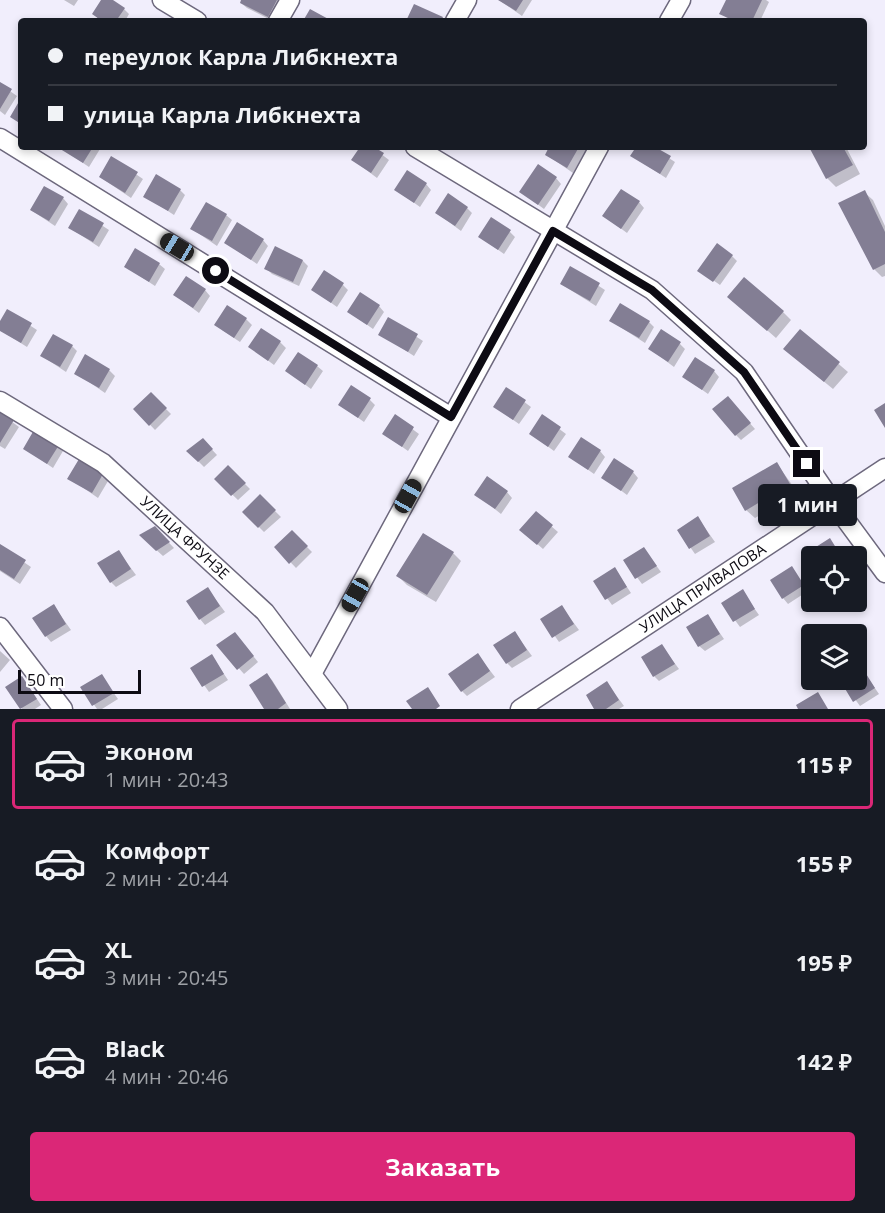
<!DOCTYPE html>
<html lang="ru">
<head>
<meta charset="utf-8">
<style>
  :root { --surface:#171b24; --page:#20242c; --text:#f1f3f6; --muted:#9ea1a6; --line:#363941; --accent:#db2777 }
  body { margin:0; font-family:"Open Sans",sans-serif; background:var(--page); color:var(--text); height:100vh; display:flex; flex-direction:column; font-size:22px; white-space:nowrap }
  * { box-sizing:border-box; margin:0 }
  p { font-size:20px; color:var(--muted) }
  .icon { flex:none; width:33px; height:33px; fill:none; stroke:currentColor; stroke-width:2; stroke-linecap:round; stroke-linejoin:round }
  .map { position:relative; height:709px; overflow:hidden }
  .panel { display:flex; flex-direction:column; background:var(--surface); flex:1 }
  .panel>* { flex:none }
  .top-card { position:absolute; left:18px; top:18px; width:849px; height:132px; border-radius:6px; box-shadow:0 3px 9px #0003; display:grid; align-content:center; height:132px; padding:0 30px; background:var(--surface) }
  .buttons { position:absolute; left:801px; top:546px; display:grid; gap:12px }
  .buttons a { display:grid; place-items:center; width:66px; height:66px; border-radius:6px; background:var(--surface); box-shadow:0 3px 9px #0003; font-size:30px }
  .scale { position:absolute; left:18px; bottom:15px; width:123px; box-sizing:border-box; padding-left:6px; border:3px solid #0d0b13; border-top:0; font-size:16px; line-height:21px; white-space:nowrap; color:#0d0b13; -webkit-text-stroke:4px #fff; paint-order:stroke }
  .end { position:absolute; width:27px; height:27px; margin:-14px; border:8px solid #0d0b13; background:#fff; box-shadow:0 0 0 3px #fff }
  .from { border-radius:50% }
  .bubble { position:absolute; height:42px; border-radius:6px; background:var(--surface); box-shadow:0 3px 9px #0003; font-size:20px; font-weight:700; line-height:42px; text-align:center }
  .car { position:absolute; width:18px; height:36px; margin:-18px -9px; border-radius:8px; box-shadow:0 0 4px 2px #0007; background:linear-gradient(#222 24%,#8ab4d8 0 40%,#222 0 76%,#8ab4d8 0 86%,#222 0) }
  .top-card b { display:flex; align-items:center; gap:21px; height:57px; font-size:22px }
  .top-card b+b { border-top:2px solid var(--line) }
  .top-card i { width:15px; height:15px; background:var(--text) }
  ul { padding:10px 0 0; list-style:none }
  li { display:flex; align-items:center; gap:18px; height:90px; margin:0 12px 9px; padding:0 18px; border:3px solid transparent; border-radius:6px }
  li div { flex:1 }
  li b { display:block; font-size:22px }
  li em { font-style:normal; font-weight:700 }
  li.on { border-color:var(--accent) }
  li>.icon { width:54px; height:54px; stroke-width:1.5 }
  .cta { display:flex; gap:12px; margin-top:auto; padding:12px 30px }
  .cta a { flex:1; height:69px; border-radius:6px; background:var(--accent); color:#fff; font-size:24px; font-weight:700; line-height:69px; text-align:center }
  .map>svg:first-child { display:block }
  .shadow { fill:#0003 }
  .building { fill:#837e94 }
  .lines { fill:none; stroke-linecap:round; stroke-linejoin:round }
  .minor-casing { stroke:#6d687d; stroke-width:21 }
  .minor { stroke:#fff; stroke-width:18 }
  .route { stroke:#0d0b13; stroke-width:8 }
  .labels { text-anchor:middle; stroke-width:4.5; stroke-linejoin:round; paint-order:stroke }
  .street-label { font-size:15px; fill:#0d0b13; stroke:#fff }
</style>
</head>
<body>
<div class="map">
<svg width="885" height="709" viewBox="0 0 885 709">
  <rect width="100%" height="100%" fill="#f1eefc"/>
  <!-- shadow -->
  <path class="shadow" d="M64,0H78L74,6Z
    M103,0H110L124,9L129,14L125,21L99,19L94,14Z
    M243,0H285L273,21L247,8L241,3Z
    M499,0H532L522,16Z
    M728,0H766L769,2L760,21H731L721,13Z
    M0,84L17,96L5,115L0,111Z
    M59,147H98L100,149L89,167Z
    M362,147H372L389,160L377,178L353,160Z
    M551,147H586L587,148L573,173L547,155Z
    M637,147H652L675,162L666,178L632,156Z
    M811,147H846L860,174L836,187L827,178Z
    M112,158L143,179L131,198L100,177Z
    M556,178L561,184L544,209L521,192Z
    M426,184L431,190L420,207L396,190Z
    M180,190L185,195L174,215L145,196Z
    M864,192L873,200L885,226V276L882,277L874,269Z
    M63,198L68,204L55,226L31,210Z
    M639,202L644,208L627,233L604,216Z
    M467,208L472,213L461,231L437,213Z
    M80,211L109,230L99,247L70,228Z
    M226,215L232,220L217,246L192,229Z
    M510,232L515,237L504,254L480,237Z
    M263,240L268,246L257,264L226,243Z
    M275,248L303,261L308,266L299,286L272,274L266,268Z
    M732,256L737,261L720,285L703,273Z
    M159,264L165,269L155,286L126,267Z
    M571,268L605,290L596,306L561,284Z
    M343,285L348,290L337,307L313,290Z
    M205,290L210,296L199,313L175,295Z
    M729,297L783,312L791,320L776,338Z
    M379,306L384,312L373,329L349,312Z
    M8,311L37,330L27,347L0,330V324Z
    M246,319L252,325L240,342L222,330Z
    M389,319L423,341L414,356L380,334Z
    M611,321L649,322L654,327L645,343Z
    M800,331L848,372L833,389L794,357Z
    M280,342L286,348L274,365L250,347Z
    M680,344L685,349L674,367L650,349Z
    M72,346L77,351L66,372L42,356Z
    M317,366L323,371L311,389L287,371Z
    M109,370L115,376L105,393L76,373Z
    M714,371L719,377L708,394L684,377Z
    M507,389L531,407L519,424L495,407Z
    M151,394L171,414L155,430L135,409Z
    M370,400L375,405L364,422L340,405Z
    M733,404L755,429L741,440L736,435Z
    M0,413L19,427L5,449L0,446Z
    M395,416L419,434L408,451L384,434Z
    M542,416L566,434L554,451L531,434Z
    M203,440L217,455L204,467L188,451Z
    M58,446L63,451L53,468L25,449Z
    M600,451L605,457L594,474L570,457Z
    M79,461L108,481L98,498L69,478Z
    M777,464L798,493L755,518L746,510Z
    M228,467L250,489L238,500L216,479Z
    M633,472L638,478L627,495L603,477Z
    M507,492L512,498L501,514L476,494Z
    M260,496L281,517L264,532L244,512Z
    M536,513L558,532L543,549L527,535Z
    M698,518L715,542L695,554L679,531Z
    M155,528L174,548L163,556L141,536Z
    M292,532L312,552L296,568L276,547Z
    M830,540L842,556H813L810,552Z
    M0,546L31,567L20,584L0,571Z
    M644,549L661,572L642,584L625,561Z
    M119,552L136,575L116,587L111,582Z
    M453,553L461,561L436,602L407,585L398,576Z
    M791,568L808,591L788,604L783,598Z
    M615,569L631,593L612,605L595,581Z
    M208,589L225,612L205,625L200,619Z
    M742,591L759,615L740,627L723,604Z
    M54,606L71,630L51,642L46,636Z
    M562,607L579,630L559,642L543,619Z
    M708,616L724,639L705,651L699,646Z
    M515,633L532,656L512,668L507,663Z
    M240,640L258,662L244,674L218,645Z
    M662,646L679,669L659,681L654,676Z
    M0,651L10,660L0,672Z
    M478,655L495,677L467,696L462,691Z
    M212,656L228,680L209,692L192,668Z
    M863,671L879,694L860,706L843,683L856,680Z
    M101,675L118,699L102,709H97L82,687Z
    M267,675L272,680L290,709H266Z
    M607,683L624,706L619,709H596Z
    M27,684L41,705L35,709H22L7,688Z"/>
  <!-- building -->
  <path class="building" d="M101,0H113L125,8L116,21H102L92,14Z
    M241,0H277L268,17L240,3Z
    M498,0H523L516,11Z
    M726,0H762L752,21H735L719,14Z
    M414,4L443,17L441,21H406Z
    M310,9L332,21H303Z
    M0,82L12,89L0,109Z
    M21,98V124L10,117Z
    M57,147H93L83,163Z
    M360,147H374L384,153L371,173L351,160Z
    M549,147H579L567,168L545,155Z
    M636,147H655L671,156L660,174L630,156Z
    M809,147H843L853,165L826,179Z
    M111,156L138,172L125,193L99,177Z
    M538,164L557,177L538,205L519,192Z
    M407,170L427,183L414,203L394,190Z
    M156,174L181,189L168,211L143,197Z
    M44,186L64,197L49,221L30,210Z
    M621,189L640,201L621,229L602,216Z
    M865,190L885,232V264L873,270L838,203Z
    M448,193L468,207L455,226L435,213Z
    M206,202L227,214L212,241L190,229Z
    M79,209L104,223L93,242L68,228Z
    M491,217L511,230L498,250L478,237Z
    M237,222L264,239L251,260L224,243Z
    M717,243L733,255L713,282L697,271Z
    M275,246L303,260L293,282L264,269Z
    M135,248L160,263L149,282L124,267Z
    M570,266L600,283L590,301L560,284Z
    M324,270L344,283L331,303L311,290Z
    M186,276L206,289L193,308L173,295Z
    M744,277L784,311L767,331L727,297Z
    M360,292L380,305L367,325L347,312Z
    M620,303L650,321L639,338L609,321Z
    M227,305L247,318L234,338L214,325Z
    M7,309L32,323L21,343L0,331V321Z
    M388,317L418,334L408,352L378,335Z
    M261,328L281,341L268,361L248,347Z
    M661,329L681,342L668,362L648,349Z
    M800,329L840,362L824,382L783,349Z
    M53,334L73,345L60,367L40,356Z
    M298,352L318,365L305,385L285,371Z
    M85,354L110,369L99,388L74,374Z
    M695,357L715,370L702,390L682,377Z
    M351,385L371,398L358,418L338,405Z
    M506,387L526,400L513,420L493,407Z
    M151,392L167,408L149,426L133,409Z
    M728,396L751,423L735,436L712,409Z
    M885,403V428L874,410Z
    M0,412L14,420L0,443Z
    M395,414L414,427L402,447L382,434Z
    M542,414L561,427L548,447L529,434Z
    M34,430L59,445L47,464L23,449Z
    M581,437L601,450L588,470L568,457Z
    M203,438L213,449L198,462L186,451Z
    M614,458L634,471L621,491L601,478Z
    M79,459L103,474L92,493L67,479Z
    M777,462L790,484L745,511L732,488Z
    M228,465L246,483L231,496L214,479Z
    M487,476L508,491L495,509L474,495Z
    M260,494L276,510L258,528L242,512Z
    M536,511L553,525L537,545L519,530Z
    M698,516L710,536L689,549L677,530Z
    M155,526L170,542L156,551L139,535Z
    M292,530L308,546L289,564L274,547Z
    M423,533L454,552L427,595L396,576Z
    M830,538L841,556H811L808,552Z
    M0,544L26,560L14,579L0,570Z
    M644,547L657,566L635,579L623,560Z
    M119,550L131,569L110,583L97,563Z
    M792,566L804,585L782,599L770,580Z
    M615,567L627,587L605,600L593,581Z
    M208,587L220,606L199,620L186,601Z
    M743,589L755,609L733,622L721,603Z
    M54,604L66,624L45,637L32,618Z
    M562,605L574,624L552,638L540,619Z
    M708,614L720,634L698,647L686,627Z
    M515,631L527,650L506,664L493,645Z
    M235,632L254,656L237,670L216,645Z
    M662,644L675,664L653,677L641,657Z
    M478,653L490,671L461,692L448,674Z
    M212,654L224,674L202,687L190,668Z
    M863,669L875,688L853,702L841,682L856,680V673Z
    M267,673L286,703L278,709H264L249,685Z
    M102,674L114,693L92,706L80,687Z
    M22,676L37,699L20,709L5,687Z
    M607,681L619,700L606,709H594L586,695Z
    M428,687L440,706L436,709H412L406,701Z
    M818,692L828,709H798L796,705Z"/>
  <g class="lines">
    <defs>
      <g id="minor">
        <path d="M162,0L197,21"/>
        <path d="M278,21L290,0"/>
        <path d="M455,21L467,0"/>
        <path d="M669,21L681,0"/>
        <path d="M0,138L451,417"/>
        <path d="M415,147L652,290L744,372L832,501L885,573"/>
        <path id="s1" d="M0,401L103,463L265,612L338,709"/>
        <path d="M0,627L63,709"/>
        <path d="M312,674L599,147"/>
        <path id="s2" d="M520,709L885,468"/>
      </g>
    </defs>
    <!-- minor casing -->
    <use href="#minor" class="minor-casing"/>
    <!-- minor -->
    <use href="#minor" class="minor"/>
  </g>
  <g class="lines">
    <!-- route -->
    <path class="route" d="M216,271L451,417L553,231L652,290L744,372L807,464"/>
  </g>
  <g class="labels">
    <!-- street labels -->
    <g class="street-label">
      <text dy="5" stroke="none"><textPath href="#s1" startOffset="231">УЛИЦА ФРУНЗЕ</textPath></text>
      <text dy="5" stroke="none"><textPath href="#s2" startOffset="219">УЛИЦА ПРИВАЛОВА</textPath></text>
    </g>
  </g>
</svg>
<div class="buttons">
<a><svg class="icon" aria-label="locate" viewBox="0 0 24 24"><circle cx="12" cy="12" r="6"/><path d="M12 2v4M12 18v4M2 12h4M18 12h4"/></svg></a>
<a><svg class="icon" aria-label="layers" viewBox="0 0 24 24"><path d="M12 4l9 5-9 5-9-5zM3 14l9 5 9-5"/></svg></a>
</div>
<div class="scale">50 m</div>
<i class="end from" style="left:216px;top:271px"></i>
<i class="end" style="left:807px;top:464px"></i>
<div class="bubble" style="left:758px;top:484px;width:99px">1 мин</div>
<i class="car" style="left:177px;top:247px;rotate:301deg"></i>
<i class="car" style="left:408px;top:496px;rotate:29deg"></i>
<i class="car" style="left:355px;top:595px;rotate:209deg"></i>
<div class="top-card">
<b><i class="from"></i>переулок Карла Либкнехта</b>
<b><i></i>улица Карла Либкнехта</b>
</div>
</div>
<section class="panel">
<ul>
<li class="on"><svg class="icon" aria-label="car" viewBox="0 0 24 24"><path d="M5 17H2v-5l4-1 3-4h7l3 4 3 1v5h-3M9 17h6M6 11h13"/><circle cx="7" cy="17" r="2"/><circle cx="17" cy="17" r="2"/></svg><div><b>Эконом</b><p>1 мин · 20:43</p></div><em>115 ₽</em></li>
<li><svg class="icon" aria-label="car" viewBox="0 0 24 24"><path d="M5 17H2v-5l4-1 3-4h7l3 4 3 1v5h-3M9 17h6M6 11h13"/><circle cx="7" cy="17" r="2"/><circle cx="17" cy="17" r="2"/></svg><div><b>Комфорт</b><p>2 мин · 20:44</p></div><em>155 ₽</em></li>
<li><svg class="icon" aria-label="car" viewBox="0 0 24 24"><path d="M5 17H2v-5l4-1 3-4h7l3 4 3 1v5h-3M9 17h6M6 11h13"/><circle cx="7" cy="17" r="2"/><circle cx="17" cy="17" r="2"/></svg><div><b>XL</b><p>3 мин · 20:45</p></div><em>195 ₽</em></li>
<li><svg class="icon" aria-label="car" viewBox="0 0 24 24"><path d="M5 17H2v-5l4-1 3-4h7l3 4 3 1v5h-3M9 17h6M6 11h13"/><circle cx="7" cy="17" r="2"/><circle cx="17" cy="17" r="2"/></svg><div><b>Black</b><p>4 мин · 20:46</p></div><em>142 ₽</em></li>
</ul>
<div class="cta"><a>Заказать</a></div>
</section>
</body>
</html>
